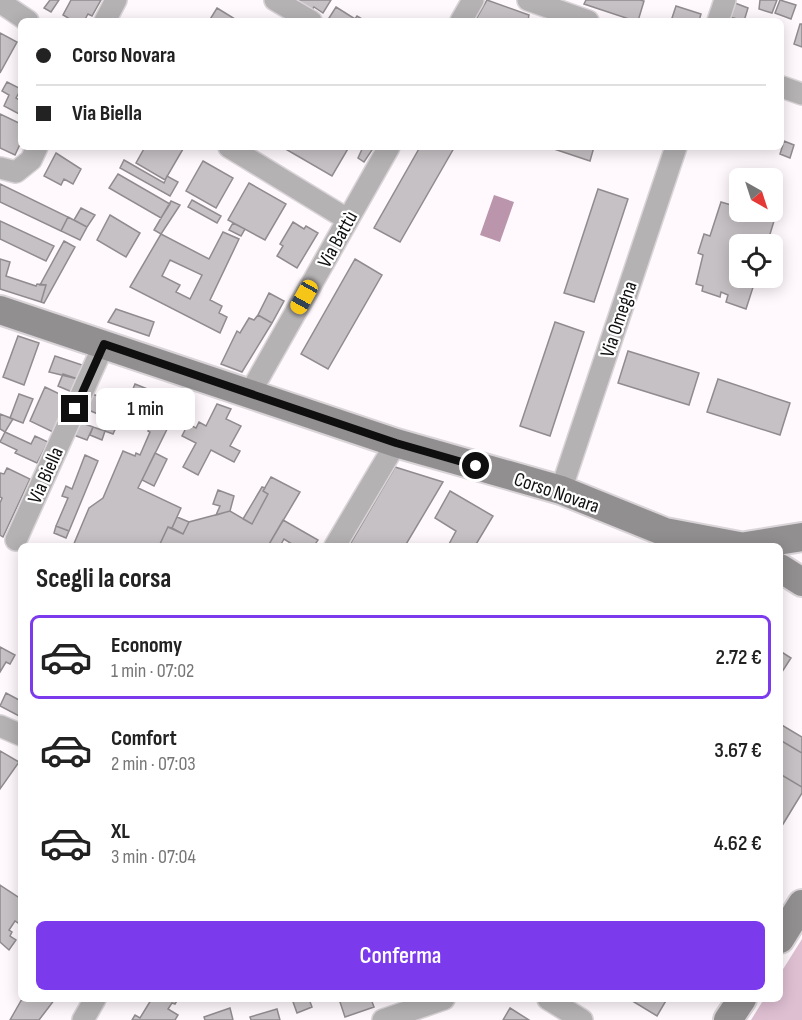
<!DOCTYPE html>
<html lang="it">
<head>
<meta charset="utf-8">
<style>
  :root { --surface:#fff; --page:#f6f6f6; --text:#222; --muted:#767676; --line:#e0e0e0; --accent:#7c3aed }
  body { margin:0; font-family:"Sofia Sans Condensed",sans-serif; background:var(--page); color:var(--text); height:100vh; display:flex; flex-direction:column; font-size:22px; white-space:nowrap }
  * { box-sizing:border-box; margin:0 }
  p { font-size:20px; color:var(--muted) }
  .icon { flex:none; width:33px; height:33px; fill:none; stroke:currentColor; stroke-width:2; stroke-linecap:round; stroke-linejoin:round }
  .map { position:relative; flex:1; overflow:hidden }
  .drawer { position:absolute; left:18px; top:543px; width:765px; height:459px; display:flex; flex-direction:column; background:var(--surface); border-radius:9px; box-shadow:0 3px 15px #0003 }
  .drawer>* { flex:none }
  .top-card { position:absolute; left:18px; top:18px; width:766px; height:132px; border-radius:9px; box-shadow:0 3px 15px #0003; display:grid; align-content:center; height:132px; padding:0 18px; background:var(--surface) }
  .needle { width:39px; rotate:141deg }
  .buttons { position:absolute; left:729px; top:168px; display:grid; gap:12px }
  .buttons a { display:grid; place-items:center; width:54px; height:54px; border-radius:9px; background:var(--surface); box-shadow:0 3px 15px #0003; font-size:30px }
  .end { position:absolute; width:27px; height:27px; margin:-14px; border:8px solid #100f10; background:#fff; box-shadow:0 0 0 3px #fff }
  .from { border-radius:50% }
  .bubble { position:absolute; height:42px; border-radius:9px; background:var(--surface); box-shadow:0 3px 15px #0003; font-size:20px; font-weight:600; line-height:42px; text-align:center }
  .car { position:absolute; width:18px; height:36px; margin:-18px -9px; border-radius:8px; box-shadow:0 0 4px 2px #0007; background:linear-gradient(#f5c518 24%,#345 0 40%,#f5c518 0 76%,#345 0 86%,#f5c518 0) }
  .top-card b { display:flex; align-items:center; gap:21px; height:57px; font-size:22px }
  .top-card b+b { border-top:2px solid var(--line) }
  .top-card i { width:15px; height:15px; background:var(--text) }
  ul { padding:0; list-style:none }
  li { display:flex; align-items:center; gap:18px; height:84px; margin:0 12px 9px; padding:0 6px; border:3px solid transparent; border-radius:9px }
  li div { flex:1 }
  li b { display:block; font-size:22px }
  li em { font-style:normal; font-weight:600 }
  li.active { border-color:var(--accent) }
  li>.icon { width:54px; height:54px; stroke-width:1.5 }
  h2 { padding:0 18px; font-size:27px; line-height:72px }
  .cta { display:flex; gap:12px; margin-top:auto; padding:12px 18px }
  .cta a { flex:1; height:69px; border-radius:9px; background:var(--accent); color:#fff; font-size:24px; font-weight:600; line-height:69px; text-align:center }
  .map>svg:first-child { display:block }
  .green { fill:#debfd2 }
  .water { fill:#bb95ac }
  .building { fill:#c6c1c4; stroke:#908b8e; stroke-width:1.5; fill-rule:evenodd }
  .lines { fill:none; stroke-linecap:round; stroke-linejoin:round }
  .minor-casing { stroke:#d9d4d7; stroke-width:24 }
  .secondary-casing { stroke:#d9d4d7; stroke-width:32 }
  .minor { stroke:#b5b2b4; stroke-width:21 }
  .secondary { stroke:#928f91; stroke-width:28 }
  .route { stroke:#100f10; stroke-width:8 }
  .labels { text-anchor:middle; stroke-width:4.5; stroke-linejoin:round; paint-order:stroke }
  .street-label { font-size:20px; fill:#100f10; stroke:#fff }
</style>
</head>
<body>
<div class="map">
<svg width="802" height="1020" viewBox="0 0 802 1020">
  <rect width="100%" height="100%" fill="#fff9fd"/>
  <!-- green -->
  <path class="green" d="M802,939V1020H751L764,999H780V974Z"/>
  <!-- water -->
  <path class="water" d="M494,195L514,202L500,242L480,235Z"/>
  <!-- building -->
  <path class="building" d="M50,0H59L51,12L44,8Z
    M71,0H101L92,16L88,14L84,21H73L63,15Z
    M296,0H331L323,13L314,7L307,17Z
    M487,0L529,15L528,20L531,21H475Z
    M586,0H640L644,1L638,21H635L584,4Z
    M760,0H777L772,13L759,9Z
    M780,0L796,5L791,19L775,13Z
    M735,3L748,8L744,21L730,17Z
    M676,6L701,14L699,21H671Z
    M336,7L355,19L357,16L364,20L334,21L329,18Z
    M217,8L235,19L234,21H209Z
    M800,24H802V47L794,44Z
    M0,33L17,42L0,73Z
    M7,82L21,89L16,98L21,101V115L4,106L9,95L2,91Z
    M0,114L21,124V142L15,155L0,148Z
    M784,141L794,145L790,158L780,154Z
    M145,147H179L183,149L165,180L136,163Z
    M282,147H349L332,176Z
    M363,147H374L364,162L358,158Z
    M420,147L454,148L400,242L374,228Z
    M548,147H594L590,161Z
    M56,153L81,169L73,184L64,179L61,185L44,176Z
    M124,160L164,183L167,176L178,182L170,196L120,168Z
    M203,161L233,178L216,208L186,191Z
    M118,174L170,204L161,218L109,188Z
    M249,183L286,204L265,240L228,220Z
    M0,184L68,217L61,231L0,202Z
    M598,189L628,199L594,302L564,293Z
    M192,200L221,216L217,223L188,207Z
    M171,201L180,205L161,234L154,230Z
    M721,202L738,207L737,210L740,212L774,221L767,244H738L731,267L740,270V278H756L746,309L726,302L728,295L721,292L720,297L702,291L703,286L696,284L703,255L698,253L704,234L710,236Z
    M81,208L95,215L87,227L74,220Z
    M110,215L140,233L126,257L97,240Z
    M68,217L87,227L80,240L61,231Z
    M0,221L54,246L46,261L0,239Z
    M293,222L304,229L306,226L318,233L297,268L277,256L283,246L280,244Z
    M233,223L245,229L241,236L229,230Z
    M223,232L239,239L210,300L222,306L219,313L227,317L220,333L130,287L161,234L209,259ZM170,260L202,275L190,299L176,292L180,285L162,276Z
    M64,241L75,247L44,303L41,302L46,285H40Z
    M0,259L10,262L6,276L36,286L37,284L46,285L41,302L0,289Z
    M355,259L382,275L328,369L301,354Z
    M269,293L284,301L272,323L258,315Z
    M116,309L154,322L149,336L108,322Z
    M258,315L272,323L242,372L221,364L237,331L240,333L249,318L254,320Z
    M555,322L584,332L550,436L520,426Z
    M18,336L39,343L24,385L3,377Z
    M628,351L699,373L689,405L618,383Z
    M55,356L82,365L78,379L49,372Z
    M63,374L78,379L72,392L58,386Z
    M718,379L790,403L780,435L707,412Z
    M135,384L167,397L163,405L176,411L138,488L181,508L172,528L168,527L159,546H73L89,508L103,498L123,451L135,456L136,453L140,455L150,432L148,431L151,419L125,408Z
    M45,387L68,398L53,432L30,421Z
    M19,394L33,399L23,423L10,418Z
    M93,394L125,408L113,434L105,431L110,419L86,409Z
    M217,404L231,409L226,419L241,426L230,446L240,451L234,462L211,450L198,475L183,467L196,443L182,436L188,424L196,428L199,422L206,426Z
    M0,414L13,419L5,432L0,429Z
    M77,421L93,427L87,440L71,434Z
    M93,427L105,431L102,440L90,435Z
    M5,432L31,444L35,436L48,442L37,463L15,453L17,450L0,442Z
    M155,453L167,459L154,486L142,480Z
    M85,455L98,461L69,531L56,526L68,498L62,496L66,486L72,489Z
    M395,467L443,482L405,546H349Z
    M7,468L30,479L3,537L0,535V503L2,498L0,497V473L4,474Z
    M271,477L300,492L268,546H159L168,527L183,534L189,522L230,511L252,524L268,494L263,491Z
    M262,487L265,488L263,491L268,494L252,524L243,519Z
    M218,490L234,496L230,511L216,515L220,506L213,504Z
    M450,491L493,516L475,546H448L456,531L435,518Z
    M177,517L189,522L183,534L172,528Z
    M283,520L318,540L314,546H295L284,539L280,546H268Z
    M56,526L69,531L66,538L54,533Z
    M0,647L15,655L10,664L6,662L0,672Z
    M780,651L791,658L780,675Z
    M6,693L21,701V717L0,706Z
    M780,724L802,737V753L780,740Z
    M780,740L802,753V787L780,774Z
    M0,751L19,762L0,789Z
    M780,774L802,787V793L780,829Z
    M0,885L21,899V925L15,921L9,930L12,932L10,936L16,940L9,950L0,942Z
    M22,999H55L39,1020H10Z
    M150,999H178L175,1004L172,1003L168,1009L178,1015L175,1020H132L135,1015L140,1018L151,1000Z
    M292,999H309L312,1007L297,1013Z
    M339,999H371L374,1007L345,1017Z
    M629,999H667L657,1016Z
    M230,1008L233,1020H205L204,1017Z
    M510,1008L529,1020H503Z
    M277,1009L280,1020H251L250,1017Z"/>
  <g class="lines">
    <defs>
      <path id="minor" d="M275,0L311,21
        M528,0L588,21
        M0,2L28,21
        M105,21L116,0
        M461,21L473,0
        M718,21L725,0
        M782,87L802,94
        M229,147L347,219
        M0,168L16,172L31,160L37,147
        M250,393L389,147
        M561,490L676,147
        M16,540L104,344
        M335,546L396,443
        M0,726L21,735
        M548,999L582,1020
        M83,1020L95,999
        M383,1020L444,999"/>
      <path id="secondary" d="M0,310L396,443L561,490L665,532L739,546
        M746,546L802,537
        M780,568L802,582
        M780,939L802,904
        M728,1020L742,999"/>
    </defs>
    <!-- minor casing -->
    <use href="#minor" class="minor-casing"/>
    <!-- secondary casing -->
    <use href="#secondary" class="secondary-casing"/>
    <!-- minor -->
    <use href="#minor" class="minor"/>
    <!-- secondary -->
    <use href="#secondary" class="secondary"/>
  </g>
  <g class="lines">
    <!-- route -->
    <path class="route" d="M75,409L104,344L396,443L476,466"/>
  </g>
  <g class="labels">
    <!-- street labels -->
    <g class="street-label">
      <text transform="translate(337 239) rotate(-61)" y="7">Via Battù</text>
      <text transform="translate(618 319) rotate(-72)" y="7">Via Omegna</text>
      <text transform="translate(45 475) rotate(-66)" y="7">Via Biella</text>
      <text transform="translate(557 492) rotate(19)" y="7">Corso Novara</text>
    </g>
  </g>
</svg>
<div class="buttons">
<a><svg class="needle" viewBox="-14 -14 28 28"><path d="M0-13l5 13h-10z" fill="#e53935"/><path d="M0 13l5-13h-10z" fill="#767676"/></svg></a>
<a><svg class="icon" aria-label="locate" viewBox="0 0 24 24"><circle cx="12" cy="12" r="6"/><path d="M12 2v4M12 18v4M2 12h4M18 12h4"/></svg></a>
</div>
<i class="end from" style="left:476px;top:466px"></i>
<i class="end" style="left:75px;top:409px"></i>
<div class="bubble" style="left:96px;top:388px;width:99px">1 min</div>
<i class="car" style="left:304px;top:297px;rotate:209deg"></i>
<div class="top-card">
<b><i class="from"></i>Corso Novara</b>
<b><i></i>Via Biella</b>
</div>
<section class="drawer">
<h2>Scegli la corsa</h2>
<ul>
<li class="active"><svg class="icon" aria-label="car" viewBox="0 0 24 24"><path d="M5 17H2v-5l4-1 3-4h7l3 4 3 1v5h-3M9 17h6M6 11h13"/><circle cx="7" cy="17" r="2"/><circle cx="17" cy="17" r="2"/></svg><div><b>Economy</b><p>1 min · 07:02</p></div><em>2.72 €</em></li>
<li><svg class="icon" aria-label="car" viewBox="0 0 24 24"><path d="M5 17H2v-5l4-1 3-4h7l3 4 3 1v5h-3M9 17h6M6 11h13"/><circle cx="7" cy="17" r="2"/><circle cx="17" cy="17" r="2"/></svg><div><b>Comfort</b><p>2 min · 07:03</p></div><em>3.67 €</em></li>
<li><svg class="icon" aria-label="car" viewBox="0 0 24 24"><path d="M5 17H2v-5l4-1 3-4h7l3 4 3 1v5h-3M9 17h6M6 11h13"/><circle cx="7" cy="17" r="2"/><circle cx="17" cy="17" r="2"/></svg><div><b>XL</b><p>3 min · 07:04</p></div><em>4.62 €</em></li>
</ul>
<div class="cta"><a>Conferma</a></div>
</section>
</div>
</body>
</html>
